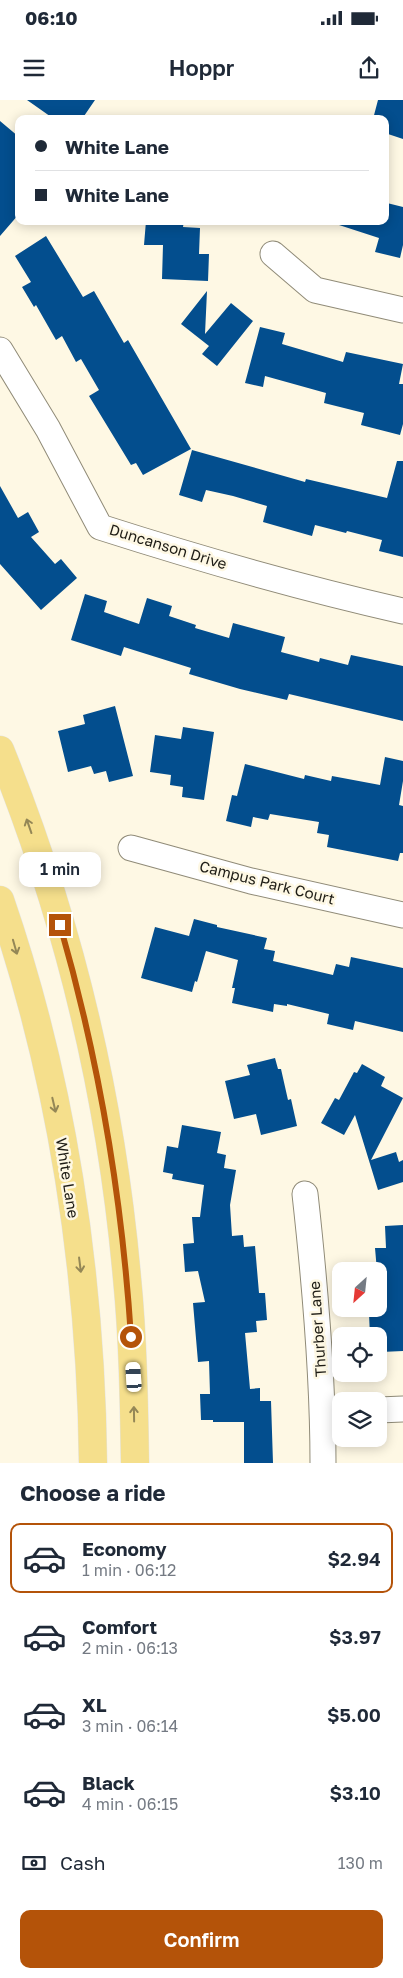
<!DOCTYPE html>
<html lang="en">
<head>
<meta charset="utf-8">
<style>
  :root { --surface:#fff; --page:#f2f2f3; --text:#1f2937; --muted:#747a83; --line:#e0e1e3; --accent:#b45309 }
  body { margin:0; font-family:"Golos Text",sans-serif; background:var(--page); color:var(--text); height:100vh; display:flex; flex-direction:column; font-size:19px; white-space:nowrap }
  * { box-sizing:border-box; margin:0 }
  p { font-size:16px; color:var(--muted) }
  .icon { flex:none; width:28px; height:28px; fill:none; stroke:currentColor; stroke-width:2; stroke-linecap:round; stroke-linejoin:round }
  .map { position:relative; height:1363px; overflow:hidden }
  .panel { display:flex; flex-direction:column; background:var(--surface); flex:1 }
  .panel>* { flex:none }
  .banner { position:absolute; left:15px; top:15px; width:374px; height:110px; border-radius:10px; box-shadow:0 2px 12px #0003; display:grid; align-content:center; height:110px; padding:0 20px; background:var(--surface) }
  .needle { width:32px; rotate:207deg }
  .tools { position:absolute; left:332px; top:1162px; display:grid; gap:10px }
  .tools a { display:grid; place-items:center; width:55px; height:55px; border-radius:10px; background:var(--surface); box-shadow:0 2px 12px #0003; font-size:25px }
  .end { position:absolute; width:22px; height:22px; margin:-11px; border:6px solid #b45309; background:#fff; box-shadow:0 0 0 2px #fff }
  .from { border-radius:50% }
  .bubble { position:absolute; height:35px; border-radius:10px; background:var(--surface); box-shadow:0 2px 12px #0003; font-size:16px; font-weight:600; line-height:35px; text-align:center }
  .car { position:absolute; width:15px; height:30px; margin:-15px -8px; border-radius:6px; box-shadow:0 0 4px 1px #0007; background:linear-gradient(#fff 24%,#345 0 40%,#fff 0 76%,#345 0 86%,#fff 0) }
  .banner b { display:flex; align-items:center; gap:18px; height:48px; font-size:19px }
  .banner b+b { border-top:1px solid var(--line) }
  .banner i { width:12px; height:12px; background:var(--text) }
  ul { padding:0; list-style:none }
  li { display:flex; align-items:center; gap:15px; height:70px; margin:0 10px 8px; padding:0 10px; border:2px solid transparent; border-radius:10px }
  li div { flex:1 }
  li b { display:block; font-size:19px }
  li em { font-style:normal; font-weight:600 }
  li.on { border-color:var(--accent) }
  li>.icon { width:45px; height:45px; stroke-width:1.5 }
  h2 { padding:0 20px; font-size:22px; line-height:60px }
  .pay { display:flex; align-items:center; gap:12px; height:55px; padding:0 20px; font-size:19px }
  .pay p { margin-inline-start:auto }
  .button { display:flex; gap:10px; margin-top:auto; padding:10px 20px }
  .button a { flex:1; height:58px; border-radius:10px; background:var(--accent); color:#fff; font-size:20px; font-weight:600; line-height:58px; text-align:center }
  .status { display:flex; justify-content:space-between; align-items:center; height:35px; padding:0 25px; background:var(--surface); direction:ltr }
  .status svg { height:14px; fill:currentColor }
  header { display:flex; justify-content:space-between; align-items:center; height:65px; padding:0 20px; background:var(--surface); font-size:22px; font-weight:600 }
  .map>svg:first-child { display:block }
  .building { fill:#034e8e }
  .lines { fill:none; stroke-linecap:round; stroke-linejoin:round }
  .minor-casing { stroke:#908b78; stroke-width:27 }
  .major-casing { stroke:#e4e4e3; stroke-width:29 }
  .minor { stroke:#fff; stroke-width:25 }
  .major { stroke:#f5df8c; stroke-width:28 }
  .oneway { stroke:#948756 }
  .route { stroke:#b45309; stroke-width:6 }
  .labels { text-anchor:middle; stroke-width:5; stroke-linejoin:round; paint-order:stroke }
  .street-label { font-size:15px; fill:#1e1c15; stroke:#fef8e4 }
</style>
</head>
<body>
<div class="status"><b>06:10</b><svg viewBox="0 0 49 12"><path d="M0 12V9h3v3zM5 12V6h3v6zM10 12V3h3v9zM15 12V0h3v12zM26 1h20v11H26zM47 4h2v5h-2z"/></svg></div>
<header><svg class="icon" aria-label="menu" viewBox="0 0 24 24"><path d="M4 6h16M4 12h16M4 18h16"/></svg>Hoppr<svg class="icon" aria-label="share" viewBox="0 0 24 24"><path d="M12 15V3M7 8l5-5 5 5M5 13v7h14v-7"/></svg></header>
<div class="map">
<svg width="403" height="1363" viewBox="0 0 403 1363">
  <rect width="100%" height="100%" fill="#fef8e4"/>
  <!-- building -->
  <path class="building" d="M27,0H95L82,19H54Z
    M378,0H403V39L385,33V19H373Z
    M0,21L19,37V114L0,136Z
    M387,103L403,107V145L400,158L375,152L379,138L339,125L340,121H385Z
    M146,121H184L183,127L200,128L199,154H209L208,181L162,179L163,145H144Z
    M46,136L83,197L94,191L124,243L128,240L191,349L143,375L136,363L131,365L89,296L99,290L81,259L76,262L62,236L56,240L36,205L34,207L22,187L31,182L15,156Z
    M207,191L205,234L231,203L253,221L217,266L202,254L209,246L181,224Z
    M260,227L285,233L282,244L343,262L346,252L403,264L399,284H403V324L400,335L361,325L364,313L324,303L326,293L265,276L263,287L245,283Z
    M192,350L305,382L306,379L387,398L397,361H403V457L379,451L382,440L347,431L346,433L315,425L312,436L263,422L267,406L233,396L206,390L202,402L179,395Z
    M0,386L18,418L28,412L39,432L31,437L55,464L61,459L77,478L41,510L0,464Z
    M85,494L107,501L104,512L139,524L147,498L172,506L169,516L196,525L195,528L229,538L233,523L285,537L281,552L319,562L320,558L348,565L351,555L403,566V621L289,594L287,600L240,589L189,574L191,568L124,547L121,556L71,540Z
    M115,606L133,676L109,682L106,671L94,674L91,666L68,672L58,631L85,624L83,615Z
    M183,627L214,632L204,700L182,697L183,687L170,685L171,675L150,672L155,635L181,639Z
    M385,657L403,661V681L399,705L403,706V753H400L398,761L327,747L329,735L317,733L319,722L270,714L268,720L253,717L251,727L226,721L232,695L237,696L245,664L304,679L305,675L331,681L332,676L380,685Z
    M194,819L217,825V827L267,838L264,849L275,851L273,861L333,875L336,864L349,867L351,857L403,868V932L355,921L353,930L327,924L329,914L287,904V906L274,904L273,912L232,903L235,888H232L238,860L206,851L197,882L195,881L192,892L141,878L155,827L189,836Z
    M275,958L278,969H281L288,1000L291,999L297,1026L261,1035L256,1014L234,1019L225,981L250,975L247,965Z
    M362,964L385,977L381,986L403,998L371,1060L396,1052L399,1062L403,1060V1082L378,1090L355,1015L344,1035L321,1023L335,998L339,1000L354,972L357,973Z
    M182,1025L221,1032L217,1053L226,1055L224,1068L236,1070L230,1105L232,1136L243,1135L244,1147L255,1146L259,1193H265L267,1220L256,1221L257,1232L245,1233L250,1289L260,1288V1301H271L273,1363H244V1322H213V1320H201L200,1294H210L209,1261L198,1262L193,1203L205,1202L198,1171L185,1172L183,1144L194,1143L192,1117H200L204,1085L172,1079L173,1074L163,1072L167,1046L178,1048Z
    M403,1125V1251L381,1252L380,1238L379,1236H370L369,1214L379,1213V1171H377L375,1148H386L385,1126Z"/>
  <g class="lines">
    <defs>
      <path id="minor" d="M273,154L315,190L403,210
        M0,250L48,329L100,427C200,459 301,488 403,511
        M131,748L251,781L403,815
        M305,1094C315,1184 323,1273 323,1363
        M379,1310L403,1309"/>
      <path id="major" d="M0,650C68,818 111,997 127,1178C133,1239 134,1301 135,1363
        M0,800C62,980 91,1174 93,1363"/>
    </defs>
    <!-- minor casing -->
    <use href="#minor" class="minor-casing"/>
    <!-- major casing -->
    <use href="#major" class="major-casing"/>
    <!-- minor -->
    <use href="#minor" class="minor"/>
    <!-- major -->
    <use href="#major" class="major"/>
  </g>
  <!-- one-way arrows -->
  <defs><path id="oneway-shaft" d="M-6 0H5M1.5-3L5.5 0L1.5 3" fill="none" stroke-width="1.6" stroke-linecap="round" stroke-linejoin="round" transform="scale(1.25)"/></defs>
  <g class="oneway">
    <use href="#oneway-shaft" transform="translate(29 726) rotate(-109)"/>
    <use href="#oneway-shaft" transform="translate(15 847) rotate(74)"/>
    <use href="#oneway-shaft" transform="translate(54 1005) rotate(77)"/>
    <use href="#oneway-shaft" transform="translate(80 1165) rotate(83)"/>
    <use href="#oneway-shaft" transform="translate(134 1314) rotate(-91)"/>
  </g>
  <g class="lines">
    <!-- route -->
    <path class="route" d="M60,825C99,960 122,1097 131,1237"/>
  </g>
  <g class="labels">
    <!-- street labels -->
    <g class="street-label">
      <text transform="translate(168 447) rotate(17)" y="5">Duncanson Drive</text>
      <text transform="translate(267 783) rotate(14)" y="5">Campus Park Court</text>
      <text transform="translate(67 1078) rotate(81)" y="5">White Lane</text>
      <text transform="translate(318 1229) rotate(-94)" y="5">Thurber Lane</text>
    </g>
  </g>
</svg>
<div class="tools">
<a><svg class="needle" viewBox="-14 -14 28 28"><path d="M0-13l5 13h-10z" fill="#e53935"/><path d="M0 13l5-13h-10z" fill="#747a83"/></svg></a>
<a><svg class="icon" aria-label="locate" viewBox="0 0 24 24"><circle cx="12" cy="12" r="6"/><path d="M12 2v4M12 18v4M2 12h4M18 12h4"/></svg></a>
<a><svg class="icon" aria-label="layers" viewBox="0 0 24 24"><path d="M12 4l9 5-9 5-9-5zM3 14l9 5 9-5"/></svg></a>
</div>
<i class="end from" style="left:131px;top:1237px"></i>
<i class="end" style="left:60px;top:825px"></i>
<div class="bubble" style="left:19px;top:752px;width:82px">1 min</div>
<i class="car" style="left:134px;top:1277px;rotate:356deg"></i>
<div class="banner">
<b><i class="from"></i>White Lane</b>
<b><i></i>White Lane</b>
</div>
</div>
<section class="panel">
<h2>Choose a ride</h2>
<ul>
<li class="on"><svg class="icon" aria-label="car" viewBox="0 0 24 24"><path d="M5 17H2v-5l4-1 3-4h7l3 4 3 1v5h-3M9 17h6M6 11h13"/><circle cx="7" cy="17" r="2"/><circle cx="17" cy="17" r="2"/></svg><div><b>Economy</b><p>1 min · 06:12</p></div><em>$2.94</em></li>
<li><svg class="icon" aria-label="car" viewBox="0 0 24 24"><path d="M5 17H2v-5l4-1 3-4h7l3 4 3 1v5h-3M9 17h6M6 11h13"/><circle cx="7" cy="17" r="2"/><circle cx="17" cy="17" r="2"/></svg><div><b>Comfort</b><p>2 min · 06:13</p></div><em>$3.97</em></li>
<li><svg class="icon" aria-label="car" viewBox="0 0 24 24"><path d="M5 17H2v-5l4-1 3-4h7l3 4 3 1v5h-3M9 17h6M6 11h13"/><circle cx="7" cy="17" r="2"/><circle cx="17" cy="17" r="2"/></svg><div><b>XL</b><p>3 min · 06:14</p></div><em>$5.00</em></li>
<li><svg class="icon" aria-label="car" viewBox="0 0 24 24"><path d="M5 17H2v-5l4-1 3-4h7l3 4 3 1v5h-3M9 17h6M6 11h13"/><circle cx="7" cy="17" r="2"/><circle cx="17" cy="17" r="2"/></svg><div><b>Black</b><p>4 min · 06:15</p></div><em>$3.10</em></li>
</ul>
<div class="pay"><svg class="icon" aria-label="cash" viewBox="0 0 24 24"><path d="M3 7h18v10H3z"/><circle cx="12" cy="12" r="2"/></svg>Cash<p>130 m</p></div>
<div class="button"><a>Confirm</a></div>
</section>
</body>
</html>
